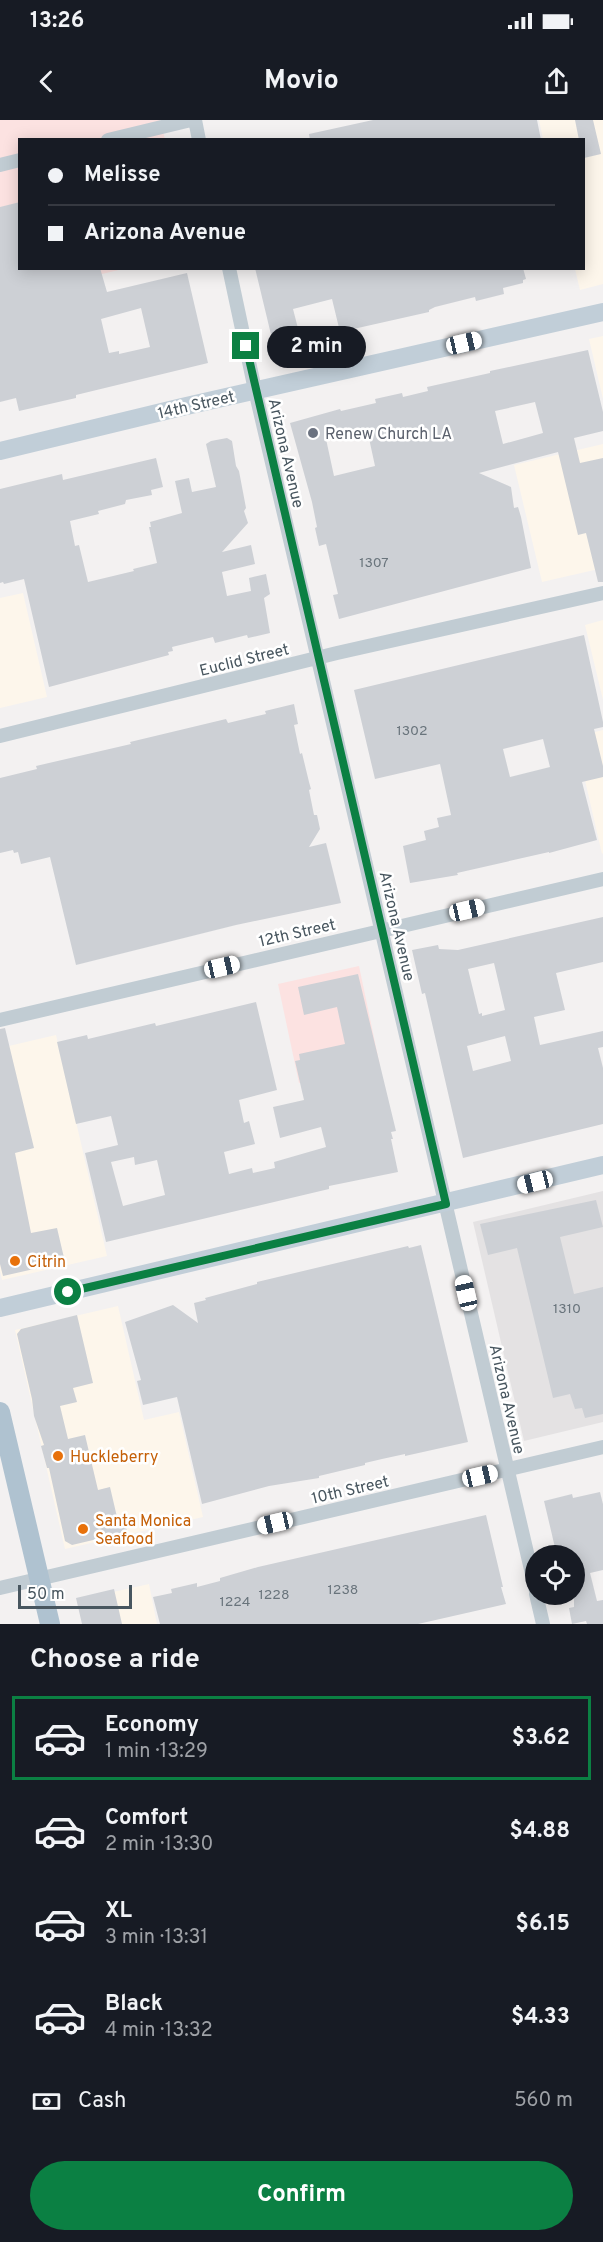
<!DOCTYPE html>
<html lang="en">
<head>
<meta charset="utf-8">
<style>
  :root { --surface:#171b24; --page:#242831; --text:#f1f3f6; --muted:#9ea1a6; --line:#363941; --accent:#0b8043 }
  body { margin:0; font-family:Overpass,sans-serif; background:var(--page); color:var(--text); height:100vh; display:flex; flex-direction:column; font-size:22px; white-space:nowrap }
  * { box-sizing:border-box; margin:0 }
  p { font-size:20px; color:var(--muted) }
  .icon { flex:none; width:33px; height:33px; fill:none; stroke:currentColor; stroke-width:2; stroke-linecap:round; stroke-linejoin:round }
  .map { position:relative; height:1504px; overflow:hidden }
  .sheet { display:flex; flex-direction:column; background:var(--surface); flex:1 }
  .sheet>* { flex:none }
  .top-card { position:absolute; left:18px; top:18px; width:567px; height:132px; border-radius:0px; box-shadow:0 3px 15px #0003; display:grid; align-content:center; height:132px; padding:0 30px; background:var(--surface) }
  .tools { position:absolute; left:525px; top:1425px; display:grid; gap:12px }
  .tools a { display:grid; place-items:center; width:60px; height:60px; border-radius:50%; background:var(--surface); box-shadow:0 3px 15px #0003; font-size:30px }
  .scale { position:absolute; left:18px; bottom:15px; width:114px; box-sizing:border-box; padding-left:6px; border:3px solid #48565f; border-top:0; font-size:16px; line-height:21px; white-space:nowrap; color:#48565f; -webkit-text-stroke:4px #fff; paint-order:stroke }
  .end { position:absolute; width:27px; height:27px; margin:-14px; border:8px solid #0b8043; background:#fff; box-shadow:0 0 0 3px #fff }
  .from { border-radius:50% }
  .bubble { position:absolute; height:42px; border-radius:21px; background:var(--surface); box-shadow:0 3px 15px #0003; font-size:20px; font-weight:700; line-height:42px; text-align:center }
  .car { position:absolute; width:18px; height:36px; margin:-18px -9px; border-radius:8px; box-shadow:0 0 4px 2px #0007; background:linear-gradient(#fff 24%,#345 0 40%,#fff 0 76%,#345 0 86%,#fff 0) }
  .top-card b { display:flex; align-items:center; gap:21px; height:57px; font-size:22px }
  .top-card b+b { border-top:2px solid var(--line) }
  .top-card i { width:15px; height:15px; background:var(--text) }
  ul { padding:0; list-style:none }
  li { display:flex; align-items:center; gap:18px; height:84px; margin:0 12px 9px; padding:0 18px; border:3px solid transparent; border-radius:0px }
  li div { flex:1 }
  li b { display:block; font-size:22px }
  li em { font-style:normal; font-weight:700 }
  li.on { border-color:var(--accent) }
  li>.icon { width:54px; height:54px; stroke-width:1.5 }
  h2 { padding:0 30px; font-size:27px; line-height:72px }
  .pay { display:flex; align-items:center; gap:15px; height:66px; padding:0 30px; font-size:22px }
  .pay p { margin-inline-start:auto }
  .cta { display:flex; gap:12px; margin-top:auto; padding:12px 30px }
  .cta a { flex:1; height:69px; border-radius:36px; background:var(--accent); color:#fff; font-size:24px; font-weight:700; line-height:69px; text-align:center }
  .status { display:flex; justify-content:space-between; align-items:center; height:42px; padding:0 30px; background:var(--surface); direction:ltr }
  .status svg { height:16px; fill:currentColor }
  header { display:flex; justify-content:space-between; align-items:center; height:78px; padding:0 30px; background:var(--surface); font-size:27px; font-weight:700 }
  .map>svg:first-child { display:block }
  .commercial { fill:#fdf6eb }
  .education { fill:#e4e2e3 }
  .medical { fill:#fce2e1 }
  .building { fill:#cdd0d5; fill-rule:evenodd }
  .lines { fill:none; stroke-linecap:round; stroke-linejoin:round }
  .street { stroke:#c1ccd3; stroke-width:14 }
  .secondary { stroke:#c1ced8; stroke-width:18 }
  .primary { stroke:#afc2d0; stroke-width:20 }
  .route { stroke:#0b8043; stroke-width:8 }
  .worship-dot { fill:#6b7280; stroke:#fff; stroke-width:2 }
  .food-dot { fill:#e8710a; stroke:#fff; stroke-width:2 }
  .labels { text-anchor:middle; stroke-width:5; stroke-linejoin:round; paint-order:stroke }
  .number-label { font-size:14px; fill:#69747c }
  .street-label { font-size:16px; fill:#48565f; stroke:#fff }
  .worship-label { font-size:16px; fill:#5b616d; stroke:#fff; text-anchor:start }
  .food-label { font-size:16px; fill:#c56008; stroke:#fff; text-anchor:start }
</style>
</head>
<body>
<div class="status"><b>13:26</b><svg viewBox="0 0 49 12"><path d="M0 12V9h3v3zM5 12V6h3v6zM10 12V3h3v9zM15 12V0h3v12zM26 1h20v11H26zM47 4h2v5h-2z"/></svg></div>
<header><svg class="icon" aria-label="back" viewBox="0 0 24 24"><path d="M15 5l-7 7 7 7"/></svg>Movio<svg class="icon" aria-label="share" viewBox="0 0 24 24"><path d="M12 15V3M7 8l5-5 5 5M5 13v7h14v-7"/></svg></header>
<div class="map">
<svg width="603" height="1504" viewBox="0 0 603 1504">
  <rect width="100%" height="100%" fill="#f3f1f1"/>
  <!-- commercial -->
  <path class="commercial" d="M539,0H603V164L580,170L575,149L584,148V20L543,19Z
    M603,216V279L589,219Z
    M603,324V448L542,462L514,345Z
    M23,473L47,577L0,588V478Z
    M603,500V580L585,505Z
    M603,610V733L602,734L575,617Z
    M56,915L107,1136L2,1160L0,1151V928Z
    M118,1186L144,1300L179,1292L203,1397L65,1429L15,1210Z
    M149,1464L157,1504H83L77,1480Z"/>
  <!-- education -->
  <path class="education" d="M603,1071V1302L524,1321L473,1102Z"/>
  <!-- medical -->
  <path class="medical" d="M0,0H160L165,19L20,20V148L123,149L0,178Z
    M359,846L380,946L299,963L278,864Z"/>
  <!-- building -->
  <path class="building" d="M373,0H537L541,20H310L309,14Z
    M575,0H593L601,34L584,38V20H579Z
    M20,82V148H100L107,172L187,153L208,243L76,275V278L19,291L16,278L0,282V87ZM141,188L150,227L119,234V231L109,233L101,199Z
    M255,148H523L526,159L523,160V163L503,168L504,174L476,181L475,177L435,187L429,190V192L340,212L332,179L293,189L301,220L274,227Z
    M588,230L603,292V311L574,318L580,343L603,338V462H598L586,413L578,415L558,332L479,353L511,367L514,388L518,387L521,397L531,448L339,499L333,475L338,474L326,424L319,426L315,408L317,407L312,382L290,303L340,289L341,291L376,283L375,279L402,273L403,277L428,271L427,267L490,253V251ZM535,282L543,313L503,324L495,291ZM367,309L375,346L334,356L326,319Z
    M227,318L232,321L236,346L239,351L246,388L244,391L248,403L222,432L251,425L255,444L222,452L227,476L251,471L249,458L266,454L270,474L264,478L270,513L248,518L247,515L215,523L213,517L172,527L173,531L168,532L169,535L49,567L24,459L4,464L3,462L0,463V369L62,354L63,360L156,338L163,367L151,370L152,375L126,380L125,384L98,391L99,394L70,401L75,426L79,425L88,462L134,451L133,449L157,443L149,407H151L150,402L182,393L175,361L189,358L192,372L216,367L206,324L211,321Z
    M584,515L603,602V607L594,609L603,646V657L582,662L597,720L549,733V732L457,753L458,755L410,763L403,726L426,720L424,711L439,707L437,698L451,695L440,644L375,659L354,570ZM543,619L550,647L510,657L503,629Z
    M294,584L298,604L294,605L300,634L302,633L309,662L311,669L309,670L314,695H317L320,709L309,727L326,723L341,783L236,805L76,845L50,737L21,744L18,732L14,733L13,730L0,733V658L37,649L36,646L131,624L130,622L226,599L228,603L266,594L265,591Z
    M603,797V842L556,853L565,890L534,897L540,925L603,911V927L598,928L603,948V1004L463,1038L425,873L422,874L412,830L438,825L439,829L458,830ZM494,843L505,890L482,896V893L479,894L468,849ZM505,916L511,941L473,951L467,926Z
    M358,854L396,1011L391,1012L393,1019H391L398,1052L329,1066V1069L106,1122L85,1033L118,1025L111,996L76,1004L57,922L87,915L88,919L155,903L156,906L256,882L277,970L239,980L244,1003L249,1001L255,1024L224,1032L229,1054L252,1048L253,1053L275,1048L274,1042L326,1027L321,1007L280,1018L273,987L304,980L295,941L300,940L299,934L345,924L337,887L304,895L298,867ZM134,1037L135,1045L157,1040L165,1075L123,1086L111,1042Z
    M5,908L34,1028L15,1033L31,1113L57,1108L65,1142L3,1156L0,1144V909Z
    M596,1080L603,1107L560,1117L574,1174L603,1167V1294L585,1298L582,1288L575,1289L570,1274L553,1278L517,1128L488,1135L480,1104Z
    M421,1125L468,1322L405,1336V1334L382,1339L365,1343V1345L319,1356V1358L269,1366L202,1384L177,1277L143,1285L137,1261L141,1260L125,1202L173,1185L198,1203L194,1183L206,1180L205,1178L257,1164V1162L408,1126L409,1128Z
    M77,1195L93,1263L73,1268L77,1282L60,1286L68,1319L85,1315L98,1370L110,1367L117,1397L124,1396L127,1412L72,1425L65,1421L49,1348H47L41,1326L44,1325L34,1296L32,1279L17,1214L21,1209Z
    M600,1372L603,1384V1450L590,1453L597,1481L603,1480V1504H587L586,1501L572,1504L569,1488L574,1487V1436H557L544,1381L572,1374L573,1378Z
    M486,1395L503,1467H501L506,1484L418,1504H160L153,1477L172,1473L171,1469L197,1463V1467L220,1461V1458L258,1447Z
    M114,1469L122,1504H82L76,1478Z"/>
  <g class="lines">
    <!-- street -->
    <path class="street" d="M195,0L199,20
      M108,20L191,0
      M0,45L20,40
      M229,148L255,270L536,1471
      M0,616L337,533L603,473
      M0,900L603,759
      M0,1468L603,1327
      M536,1474L543,1504"/>
    <!-- secondary -->
    <path class="secondary" d="M0,331L182,287L603,192
      M0,1188L603,1045"/>
    <!-- primary -->
    <path class="primary" d="M0,1292L50,1504"/>
  </g>
  <g class="lines">
    <!-- route -->
    <path class="route" d="M68,1172L446,1084L246,226"/>
  </g>
  <!-- markers -->
  <circle class="worship-dot" cx="313" cy="313" r="6"/>
  <g class="food-dot">
    <circle cx="15" cy="1141" r="6"/>
    <circle cx="58" cy="1336" r="6"/>
    <circle cx="83" cy="1409" r="6"/>
  </g>
  <g class="labels">
    <!-- number labels -->
    <g class="number-label">
      <text x="374" y="447">1307</text>
      <text x="412" y="615">1302</text>
      <text x="567" y="1193">1310</text>
      <text x="343" y="1474">1238</text>
      <text x="274" y="1479">1228</text>
      <text x="235" y="1486">1224</text>
    </g>
    <!-- street labels -->
    <g class="street-label">
      <text transform="translate(196 284) rotate(-13)" y="6">14th Street</text>
      <text transform="translate(287 333) rotate(77)" y="6">Arizona Avenue</text>
      <text transform="translate(244 539) rotate(-14)" y="6">Euclid Street</text>
      <text transform="translate(398 806) rotate(77)" y="6">Arizona Avenue</text>
      <text transform="translate(297 812) rotate(-13)" y="6">12th Street</text>
      <text transform="translate(508 1279) rotate(77)" y="6">Arizona Avenue</text>
      <text transform="translate(350 1369) rotate(-13)" y="6">10th Street</text>
    </g>
    <!-- worship labels -->
    <g class="worship-label">
      <text x="325" y="319">Renew Church LA</text>
    </g>
    <!-- food labels -->
    <g class="food-label">
      <text x="27" y="1147">Citrin</text>
      <text x="70" y="1342">Huckleberry</text>
      <text x="95" y="1406">Santa Monica<tspan x="95" dy="18">Seafood</tspan></text>
    </g>
  </g>
</svg>
<div class="tools">
<a><svg class="icon" aria-label="locate" viewBox="0 0 24 24"><circle cx="12" cy="12" r="6"/><path d="M12 2v4M12 18v4M2 12h4M18 12h4"/></svg></a>
</div>
<div class="scale">50 m</div>
<i class="end from" style="left:68px;top:1172px"></i>
<i class="end" style="left:246px;top:226px"></i>
<div class="bubble" style="left:267px;top:206px;width:99px">2 min</div>
<i class="car" style="left:464px;top:223px;rotate:77deg"></i>
<i class="car" style="left:467px;top:790px;rotate:77deg"></i>
<i class="car" style="left:222px;top:847px;rotate:77deg"></i>
<i class="car" style="left:535px;top:1062px;rotate:256deg"></i>
<i class="car" style="left:466px;top:1173px;rotate:347deg"></i>
<i class="car" style="left:480px;top:1356px;rotate:77deg"></i>
<i class="car" style="left:275px;top:1403px;rotate:257deg"></i>
<div class="top-card">
<b><i class="from"></i>Melisse</b>
<b><i></i>Arizona Avenue</b>
</div>
</div>
<section class="sheet">
<h2>Choose a ride</h2>
<ul>
<li class="on"><svg class="icon" aria-label="car" viewBox="0 0 24 24"><path d="M5 17H2v-5l4-1 3-4h7l3 4 3 1v5h-3M9 17h6M6 11h13"/><circle cx="7" cy="17" r="2"/><circle cx="17" cy="17" r="2"/></svg><div><b>Economy</b><p>1 min · 13:29</p></div><em>$3.62</em></li>
<li><svg class="icon" aria-label="car" viewBox="0 0 24 24"><path d="M5 17H2v-5l4-1 3-4h7l3 4 3 1v5h-3M9 17h6M6 11h13"/><circle cx="7" cy="17" r="2"/><circle cx="17" cy="17" r="2"/></svg><div><b>Comfort</b><p>2 min · 13:30</p></div><em>$4.88</em></li>
<li><svg class="icon" aria-label="car" viewBox="0 0 24 24"><path d="M5 17H2v-5l4-1 3-4h7l3 4 3 1v5h-3M9 17h6M6 11h13"/><circle cx="7" cy="17" r="2"/><circle cx="17" cy="17" r="2"/></svg><div><b>XL</b><p>3 min · 13:31</p></div><em>$6.15</em></li>
<li><svg class="icon" aria-label="car" viewBox="0 0 24 24"><path d="M5 17H2v-5l4-1 3-4h7l3 4 3 1v5h-3M9 17h6M6 11h13"/><circle cx="7" cy="17" r="2"/><circle cx="17" cy="17" r="2"/></svg><div><b>Black</b><p>4 min · 13:32</p></div><em>$4.33</em></li>
</ul>
<div class="pay"><svg class="icon" aria-label="cash" viewBox="0 0 24 24"><path d="M3 7h18v10H3z"/><circle cx="12" cy="12" r="2"/></svg>Cash<p>560 m</p></div>
<div class="cta"><a>Confirm</a></div>
</section>
</body>
</html>
